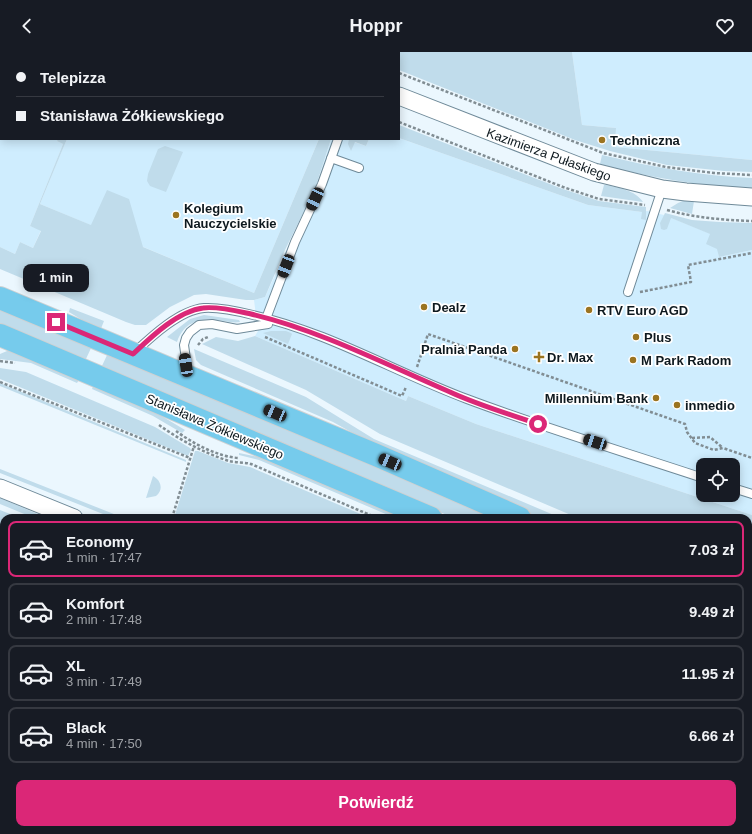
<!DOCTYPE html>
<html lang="pl">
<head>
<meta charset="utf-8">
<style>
  :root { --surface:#171b24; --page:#20242c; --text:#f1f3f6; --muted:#9ea1a6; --line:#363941; --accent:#db2777 }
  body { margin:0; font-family:Helvetica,sans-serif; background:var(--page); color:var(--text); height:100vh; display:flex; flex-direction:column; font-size:15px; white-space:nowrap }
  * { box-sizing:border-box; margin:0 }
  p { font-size:13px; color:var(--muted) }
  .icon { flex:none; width:22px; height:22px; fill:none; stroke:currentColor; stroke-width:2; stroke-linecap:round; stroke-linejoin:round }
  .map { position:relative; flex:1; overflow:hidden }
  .sheet { position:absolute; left:0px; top:462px; width:752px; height:320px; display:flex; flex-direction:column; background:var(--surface); border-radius:12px 12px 0 0; box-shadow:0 2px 10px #0003 }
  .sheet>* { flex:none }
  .top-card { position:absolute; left:0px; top:0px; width:400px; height:88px; box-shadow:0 2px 10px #0003; display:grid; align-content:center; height:88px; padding:0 16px; background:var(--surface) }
  .buttons { position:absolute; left:696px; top:406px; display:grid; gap:8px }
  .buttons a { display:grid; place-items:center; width:44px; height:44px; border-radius:8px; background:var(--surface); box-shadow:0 2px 10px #0003; font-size:20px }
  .end { position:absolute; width:18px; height:18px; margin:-9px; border:5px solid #db2777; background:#fff; box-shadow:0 0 0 2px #fff }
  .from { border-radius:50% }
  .bubble { position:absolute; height:28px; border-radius:8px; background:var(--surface); box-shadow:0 2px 10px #0003; font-size:13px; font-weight:700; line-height:28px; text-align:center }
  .car { position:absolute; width:12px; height:24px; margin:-12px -6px; border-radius:5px; box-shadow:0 0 3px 1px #0007; background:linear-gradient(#222 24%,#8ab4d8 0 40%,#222 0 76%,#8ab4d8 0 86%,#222 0) }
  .top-card b { display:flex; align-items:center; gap:14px; height:38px; font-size:15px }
  .top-card b+b { border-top:1px solid var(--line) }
  .top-card i { width:10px; height:10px; background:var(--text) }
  ul { padding:7px 0 0; list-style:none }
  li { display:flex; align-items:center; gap:12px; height:56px; margin:0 8px 6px; padding:0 8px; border:2px solid var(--line); border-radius:8px }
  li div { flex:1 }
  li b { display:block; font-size:15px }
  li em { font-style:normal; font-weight:700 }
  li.current { border-color:var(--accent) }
  li>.icon { width:36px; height:36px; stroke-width:1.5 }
  .button { display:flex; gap:8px; margin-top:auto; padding:8px 16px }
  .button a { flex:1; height:46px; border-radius:8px; background:var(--accent); color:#fff; font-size:16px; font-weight:700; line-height:46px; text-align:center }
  header { display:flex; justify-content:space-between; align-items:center; height:52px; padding:0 16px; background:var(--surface); font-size:18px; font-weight:700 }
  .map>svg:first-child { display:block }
  .built { fill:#cfedfe; fill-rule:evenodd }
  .green { fill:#c0dceb }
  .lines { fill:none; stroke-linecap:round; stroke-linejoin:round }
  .lane-casing { stroke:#6f8a99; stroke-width:10 }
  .street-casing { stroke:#6f8a99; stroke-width:19 }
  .primary-casing { stroke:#cfd1d2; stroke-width:24 }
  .path { stroke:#818d93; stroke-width:2.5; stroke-dasharray:3 2; stroke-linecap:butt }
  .lane { stroke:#fff; stroke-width:8 }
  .street { stroke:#fff; stroke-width:17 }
  .primary { stroke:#76cbec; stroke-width:22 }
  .route { stroke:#db2777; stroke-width:5 }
  .poi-dot { fill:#9b7420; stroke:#fff; stroke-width:1.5 }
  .labels { text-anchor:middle; stroke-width:3.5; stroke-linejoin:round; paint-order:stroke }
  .poi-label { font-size:13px; font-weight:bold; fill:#0e191f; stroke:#fff; text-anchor:start }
  .street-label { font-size:13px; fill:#0e191f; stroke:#fff }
</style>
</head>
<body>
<header><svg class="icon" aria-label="back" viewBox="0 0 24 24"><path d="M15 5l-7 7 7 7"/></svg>Hoppr<svg class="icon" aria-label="heart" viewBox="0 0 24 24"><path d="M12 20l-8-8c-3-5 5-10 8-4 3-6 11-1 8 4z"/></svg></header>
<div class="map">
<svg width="752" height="782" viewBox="0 0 752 782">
  <rect width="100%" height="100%" fill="#ebf7fe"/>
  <!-- built -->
  <path class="built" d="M0,0H80L1,1V87H58L57,89L63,92L30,174L41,178L33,196L20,190L15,202L0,195Z
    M572,0H752V108L615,95L616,76L582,73Z
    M399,86L588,153L642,160L647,159L664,163L711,182L718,197L719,205L752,198V463L476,372L408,344L406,349L255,284L258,279L254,248L265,245L318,129L331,87H345L366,94L369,87ZM703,413H733V443H703Z
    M67,87H319L254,241L40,152Z
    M748,650L752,651V705L748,716Z
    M179,778H602L600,782H177Z"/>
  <!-- green -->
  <path class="green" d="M347,0H572L582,73L616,76L615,95L752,108V120L724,119L667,113L610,99L575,88L399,18V1Z
    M399,73L560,136L599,149L646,155V168L641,167L642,160L588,153L399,86Z
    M58,87H67L40,152L91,173L107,138L129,147L143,195L254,241L319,87H331L315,137L285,198L265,245L254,248H246L206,242L194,243L170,255L146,273H135L126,270L0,217V195L15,202L20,190L33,196L41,179L30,174L63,92L57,89Z
    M349,87H369L366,94L355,90L351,99L348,92Z
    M165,94L183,100L166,140L150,134L147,129L148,122L158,97Z
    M602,103C652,115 701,124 752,126V136C698,134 652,126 600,112Z
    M604,133H606C619,136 635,138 643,150L601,144Z
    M683,149H694L692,162L670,156L678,151Z
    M665,161L692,168L719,170L752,171V198L719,205L717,197L706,192L710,182L671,166L667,177L664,178L661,177L660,171Z
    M0,255L92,294L85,309L0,273Z
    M70,256L104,269L100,279L69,260Z
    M204,263L239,268L240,270C235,271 230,270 224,269C203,266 185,267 177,290L167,285L190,267Z
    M271,279H286L291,281L292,282L288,292L263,281Z
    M255,284L406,349L408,344L476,372L752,463V540L748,538V466H578L380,382L306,338L202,292L216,285L238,289Z
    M194,297L306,345L374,387L561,466H540L396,405L333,370L201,313L196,308Z
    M7,299H13L80,326L77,331L31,311L0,307V302Z
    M108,301L496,466H454L101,316Z
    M0,316L26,320L155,375L190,396L191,398L188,404L0,327Z
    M0,331L186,408V410L0,334Z
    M94,332L150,357L185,378L182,381L153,364L92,337Z
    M195,399H198L228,411L250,415L370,466H174Z
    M239,401L264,406L408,466H395L259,408L239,403Z
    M0,417L124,466H113L0,421Z
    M153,424C161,428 164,438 156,444L146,446Z
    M0,446L47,466H34L0,452Z
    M0,458L20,466H4V525L0,524Z
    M4,651V768L0,778V663Z
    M357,778H528L527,782H370Z
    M679,778H709L708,782H678Z"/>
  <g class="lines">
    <defs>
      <path id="lane" d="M331,106L359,116
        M628,240L662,137
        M264,272L295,190L322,132L338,87
        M135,300C152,284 180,258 204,256C220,255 237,259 253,263C328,280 395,320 467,347C544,376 625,400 703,426
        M188,321L184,293L186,286L190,280L199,273L212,272L237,277L268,272
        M733,436L752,442
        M0,590L4,591
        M732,782L734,778"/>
      <path id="street" d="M284,0L287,1
        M399,44L594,120L662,137L686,140L752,145
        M0,436L74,466
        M748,753L752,755
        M51,782L53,778
        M158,782L159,778"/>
      <path id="primary" d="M0,246L376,403L520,466
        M0,283L431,466
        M748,563L752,565
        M748,600L752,602"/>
    </defs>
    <!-- lane casing -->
    <use href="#lane" class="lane-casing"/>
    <!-- street casing -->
    <use href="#street" class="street-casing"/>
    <!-- primary casing -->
    <use href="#primary" class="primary-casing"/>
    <!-- path -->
    <path class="path" d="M340,0L343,1
      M250,1V0
      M399,21L603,101L666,115L714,121L752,123
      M399,70L563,135L599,147L645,153
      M667,158C696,166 723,168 752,169
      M640,240L691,230L688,213L752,201
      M265,285L402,344L406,335
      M198,293L203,287L208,285
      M0,309L15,311
      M417,315L428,282L685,372L687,380L695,391L714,398L723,396L752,406
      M0,330L190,406
      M159,373C180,388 204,401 229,409C236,411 244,410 251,412L377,466
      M176,379C192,391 218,405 239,406
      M692,386L710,385L723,396
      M172,466L194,394
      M0,564L3,556
      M748,625L752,626
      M748,774L752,776
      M73,778L85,782
      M237,778L246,781L247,778
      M310,778L323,782
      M197,782L198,778
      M282,782L284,778
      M605,782L606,778"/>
    <!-- lane -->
    <use href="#lane" class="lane"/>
    <!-- street -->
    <use href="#street" class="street"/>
    <!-- primary -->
    <use href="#primary" class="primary"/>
  </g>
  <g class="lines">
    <!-- route -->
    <path class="route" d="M56,270L133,302C151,285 178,259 203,256C217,254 237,259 251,262C319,278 385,312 450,340C478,353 509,362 538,372"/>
  </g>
  <!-- markers -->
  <g class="poi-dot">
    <circle cx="602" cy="88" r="4"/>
    <circle cx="176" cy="163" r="4"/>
    <circle cx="424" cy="255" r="4"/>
    <circle cx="589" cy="258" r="4"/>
    <circle cx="636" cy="285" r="4"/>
    <circle cx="515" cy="297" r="4"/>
    <path d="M537 299h4v4h4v4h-4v4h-4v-4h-4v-4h4z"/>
    <circle cx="633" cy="308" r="4"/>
    <circle cx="656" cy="346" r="4"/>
    <circle cx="677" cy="353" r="4"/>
  </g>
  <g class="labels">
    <!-- poi labels -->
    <g class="poi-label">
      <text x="610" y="93">Techniczna</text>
      <text x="184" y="161">Kolegium<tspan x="184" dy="15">Nauczycielskie</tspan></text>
      <text x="432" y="260">Dealz</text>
      <text x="597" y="263">RTV Euro AGD</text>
      <text x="644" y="290">Plus</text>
      <text x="507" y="302" text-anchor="end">Pralnia Panda</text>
      <text x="547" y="310">Dr. Max</text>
      <text x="641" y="313">M Park Radom</text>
      <text x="648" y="351" text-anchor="end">Millennium Bank</text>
      <text x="685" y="358">inmedio</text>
    </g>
    <!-- street labels -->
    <g class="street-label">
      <text transform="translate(549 102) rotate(20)" y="5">Kazimierza Pułaskiego</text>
      <text transform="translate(215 374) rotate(23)" y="5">Stanisława Żółkiewskiego</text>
    </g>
  </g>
</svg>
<div class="buttons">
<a><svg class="icon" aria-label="locate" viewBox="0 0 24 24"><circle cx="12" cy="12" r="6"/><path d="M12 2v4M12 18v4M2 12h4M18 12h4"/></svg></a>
</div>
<i class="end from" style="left:538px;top:372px"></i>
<i class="end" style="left:56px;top:270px"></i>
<div class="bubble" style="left:23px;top:212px;width:66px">1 min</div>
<i class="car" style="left:315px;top:147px;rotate:205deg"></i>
<i class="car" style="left:286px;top:214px;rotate:201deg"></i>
<i class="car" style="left:186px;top:313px;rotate:351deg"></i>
<i class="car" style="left:275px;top:361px;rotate:293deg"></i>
<i class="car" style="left:595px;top:390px;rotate:288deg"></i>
<i class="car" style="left:390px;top:410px;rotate:293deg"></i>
<div class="top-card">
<b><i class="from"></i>Telepizza</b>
<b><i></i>Stanisława Żółkiewskiego</b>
</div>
<section class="sheet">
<ul>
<li class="current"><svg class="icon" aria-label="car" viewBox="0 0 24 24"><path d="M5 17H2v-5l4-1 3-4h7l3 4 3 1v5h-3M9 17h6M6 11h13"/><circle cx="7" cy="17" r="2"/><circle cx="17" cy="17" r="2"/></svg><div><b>Economy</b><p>1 min · 17:47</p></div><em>7.03 zł</em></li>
<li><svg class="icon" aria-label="car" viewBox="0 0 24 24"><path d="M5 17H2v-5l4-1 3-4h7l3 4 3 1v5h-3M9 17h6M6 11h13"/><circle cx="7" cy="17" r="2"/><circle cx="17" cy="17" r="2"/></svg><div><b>Komfort</b><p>2 min · 17:48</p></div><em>9.49 zł</em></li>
<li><svg class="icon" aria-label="car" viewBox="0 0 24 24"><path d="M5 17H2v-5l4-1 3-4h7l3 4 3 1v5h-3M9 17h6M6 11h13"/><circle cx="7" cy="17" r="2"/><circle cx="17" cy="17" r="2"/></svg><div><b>XL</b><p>3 min · 17:49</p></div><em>11.95 zł</em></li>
<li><svg class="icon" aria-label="car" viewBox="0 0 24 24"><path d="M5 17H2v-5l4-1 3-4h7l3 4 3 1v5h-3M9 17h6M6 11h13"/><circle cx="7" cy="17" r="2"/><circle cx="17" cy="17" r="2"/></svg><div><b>Black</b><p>4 min · 17:50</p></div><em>6.66 zł</em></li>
</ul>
<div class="button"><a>Potwierdź</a></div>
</section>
</div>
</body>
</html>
